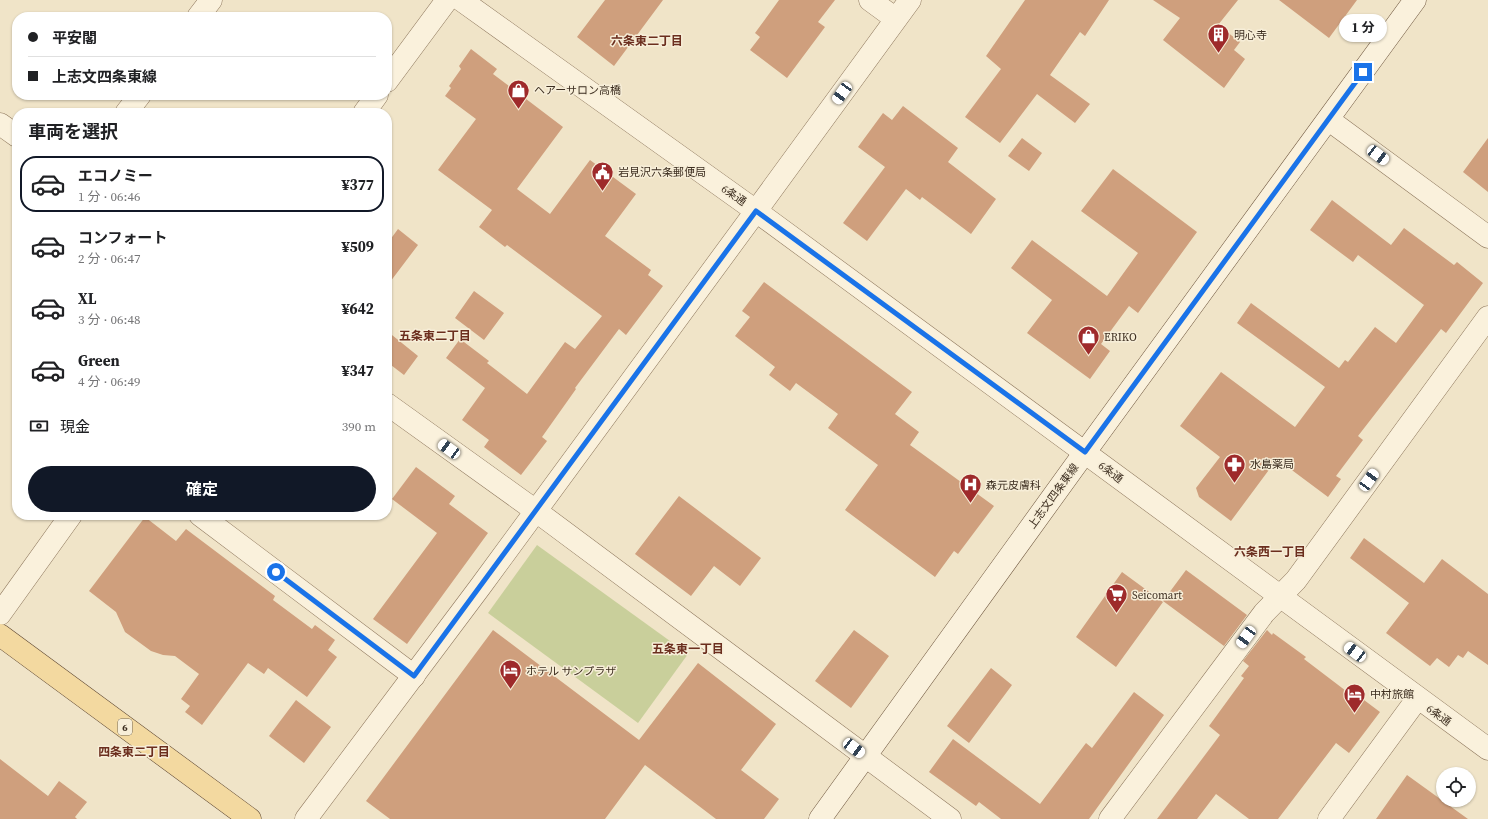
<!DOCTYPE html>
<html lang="ja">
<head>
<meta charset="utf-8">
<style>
  :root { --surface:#fff; --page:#f2f2f2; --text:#202124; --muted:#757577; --line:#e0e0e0; --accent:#111827 }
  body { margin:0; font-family:"Source Serif 4","Noto Sans JP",serif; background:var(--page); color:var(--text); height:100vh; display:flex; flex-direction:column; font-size:15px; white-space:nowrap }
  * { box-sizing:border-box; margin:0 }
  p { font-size:13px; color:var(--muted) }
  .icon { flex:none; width:22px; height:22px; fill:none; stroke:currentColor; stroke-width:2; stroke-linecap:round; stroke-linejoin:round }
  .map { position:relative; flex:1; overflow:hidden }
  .drawer { position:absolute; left:12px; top:108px; width:380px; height:412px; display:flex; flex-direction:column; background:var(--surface); border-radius:16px; box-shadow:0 1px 3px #0004 }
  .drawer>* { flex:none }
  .banner { position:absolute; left:12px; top:12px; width:380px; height:88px; border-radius:16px; box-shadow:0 1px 3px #0004; display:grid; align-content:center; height:88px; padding:0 16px; background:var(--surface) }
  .tools { position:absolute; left:1436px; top:767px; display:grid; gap:8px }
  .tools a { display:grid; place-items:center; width:40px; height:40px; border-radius:50%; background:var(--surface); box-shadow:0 1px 3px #0004; font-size:20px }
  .end { position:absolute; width:18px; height:18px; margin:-9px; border:5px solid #1a73e8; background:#fff; box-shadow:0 0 0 2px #fff }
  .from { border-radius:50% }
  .bubble { position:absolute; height:28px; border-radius:14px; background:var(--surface); box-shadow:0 1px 3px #0004; font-size:13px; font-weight:700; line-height:28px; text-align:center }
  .car { position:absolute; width:12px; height:24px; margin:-12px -6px; border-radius:5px; box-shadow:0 0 3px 1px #0007; background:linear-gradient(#fff 24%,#345 0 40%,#fff 0 76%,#345 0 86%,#fff 0) }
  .banner b { display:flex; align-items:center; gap:14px; height:38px; font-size:15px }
  .banner b+b { border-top:1px solid var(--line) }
  .banner i { width:10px; height:10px; background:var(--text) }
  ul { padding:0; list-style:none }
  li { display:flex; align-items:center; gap:12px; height:56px; margin:0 8px 6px; padding:0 8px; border:2px solid transparent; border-radius:16px }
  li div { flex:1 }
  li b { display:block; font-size:15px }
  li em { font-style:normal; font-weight:700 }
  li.selected { border-color:var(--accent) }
  li>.icon { width:36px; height:36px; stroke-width:1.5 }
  h2 { padding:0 16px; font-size:18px; line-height:48px }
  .pay { display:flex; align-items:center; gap:10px; height:44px; padding:0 16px; font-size:15px }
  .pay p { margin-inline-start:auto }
  .action { display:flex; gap:8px; margin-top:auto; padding:8px 16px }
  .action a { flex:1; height:46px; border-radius:24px; background:var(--accent); color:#fff; font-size:16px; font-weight:700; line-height:46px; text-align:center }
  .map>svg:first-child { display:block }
  .green { fill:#c9cf9b }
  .building { fill:#cf9f7d }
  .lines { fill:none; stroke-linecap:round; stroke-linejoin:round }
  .minor-casing { stroke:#8d765c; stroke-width:23 }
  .tertiary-casing { stroke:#8d765c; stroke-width:23 }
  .secondary-casing { stroke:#6f573f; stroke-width:23 }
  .primary-casing { stroke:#5b4430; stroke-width:23 }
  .minor { stroke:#faf1dc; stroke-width:22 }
  .tertiary { stroke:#faf1dc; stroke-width:22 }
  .secondary { stroke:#faf1dc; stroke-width:22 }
  .primary { stroke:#f3d9a0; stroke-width:22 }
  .route { stroke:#1a73e8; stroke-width:5 }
  .labels { text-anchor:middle; stroke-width:3; stroke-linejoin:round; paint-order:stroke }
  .shield { fill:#f7eed8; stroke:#756857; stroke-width:1 }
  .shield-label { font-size:10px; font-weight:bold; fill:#3d2e20 }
  .poi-label { font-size:11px; fill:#3d2e20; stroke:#f7eed8; text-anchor:start }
  .street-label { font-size:11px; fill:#3d2e20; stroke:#f7eed8 }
  .neighbourhood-label { font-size:12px; font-weight:bold; fill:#6b2e1e; stroke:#f7eed8 }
</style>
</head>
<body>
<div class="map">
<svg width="1488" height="819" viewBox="0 0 1488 819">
  <rect width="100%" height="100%" fill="#f0e4c8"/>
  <!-- green -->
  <path class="green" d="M537,545L688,654L638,723L488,613Z"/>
  <!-- building -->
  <path class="building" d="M605,0H663L614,66L577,37Z
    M779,0H835L818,22L825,27L787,78L750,50L760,37L755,33Z
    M1025,0H1109L1085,36L1080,32L1050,75L1090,104L1075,123L1037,94L1000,143L965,117L1001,69L986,56Z
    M1153,0H1238L1218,25L1240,42L1234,50L1245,59L1224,88L1163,40L1180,18Z
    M1279,0H1357L1329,38Z
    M471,49L497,69L493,74L563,127L517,189L550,214L590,160L636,194L605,236L651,270L648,275L663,286L626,335L619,329L575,388L576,389L542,437L547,441L521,475L484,447L489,440L462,420L485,388L446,358L460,339L489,361L487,363L527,394L565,342L575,349L602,316L507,245L505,247L479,227L492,210L438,170L476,119L445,96L451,88L449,86L461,69L459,66Z
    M903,106L958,148L948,162L996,199L971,234L922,197L920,200L906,189L867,241L843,223L885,167L858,147L883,113L892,120Z
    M1022,138L1042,153L1029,171L1008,156Z
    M1488,138V192L1463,172Z
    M1113,169L1197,232L1138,313L1129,306L1101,344L1110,351L1090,379L1027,333L1052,300L1011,268L1032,240L1107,296L1138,253L1081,211Z
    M1332,200L1391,245L1404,228L1454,265L1457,262L1483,283L1446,333L1441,329L1358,436L1363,440L1336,476L1341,479L1328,497L1277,459L1231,521L1199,497L1196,488L1220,457L1180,426L1221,372L1295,427L1325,387L1237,323L1251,303L1339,368L1345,360L1348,362L1375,327L1396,343L1424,305L1358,255L1353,262L1310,230Z
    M398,229L418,245L387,286V244Z
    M764,282L912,392L895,414L919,432L910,445L994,506L958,554L954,551L935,577L845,510L878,465L828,428L838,414L796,383L790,391L769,375L775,367L735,336L750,317L742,311Z
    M474,291L504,313L484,340L455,318Z
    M387,331L418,356L404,375L387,362Z
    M416,467L455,496L449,504L488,533L407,644L373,619L437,533L392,499Z
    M679,496L761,558L740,586L714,566L691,596L635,554Z
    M145,517L176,541L186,529L275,596L273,600L312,629L315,625L335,640L328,650L337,657L307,697L268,668L264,674L248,663L202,725L185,712L190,706L181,699L199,674L175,656L163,655L151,651L125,632L116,612L89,591Z
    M1364,538L1424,583L1442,559L1488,594V665L1468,651L1463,658L1458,655L1449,667L1437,658L1430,666L1386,633L1409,603L1350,558Z
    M1186,570L1247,615L1224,646L1163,601Z
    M1122,572L1163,602L1116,667L1076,637Z
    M493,630L639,740L698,663L776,724L741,770L779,799L764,819H716L645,765L605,819H390L366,801Z
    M854,630L889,656L851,708L815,681Z
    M1267,630L1272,635L1273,633L1306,657L1304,659L1350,694L1352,691L1380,712L1349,753L1336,743L1278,819H1249L1216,794L1197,819H1157L1220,735L1209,726L1244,678L1241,676L1249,666L1243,661Z
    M991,668L1012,685L969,743L947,726Z
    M1134,692L1164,715L1089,819H1001L979,802L976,806L929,772L953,739L1040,804L1086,743L1092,748Z
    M296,700L331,727L304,763L269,736Z
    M0,759L48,796L59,781L87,802L75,817L77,819H0Z
    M1407,775L1468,819H1376Z"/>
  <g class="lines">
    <defs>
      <path id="minor" d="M870,0L896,19
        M198,17L211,0
        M126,113L140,95
        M1329,120L1488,237
        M0,124L17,136
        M756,211L910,0
        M387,404L536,511L950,819
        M200,515L414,676
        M1110,819L1264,613L1296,580L1488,317"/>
      <path id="tertiary" d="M461,0L756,211L1488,749
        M387,81L447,0
        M364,113L377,95
        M0,614L71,515
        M306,819L480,587L756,211
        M1329,819L1417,699"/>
      <path id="secondary" d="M820,819L1085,452L1415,0"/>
      <path id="primary" d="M0,635L250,819"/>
    </defs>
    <!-- minor casing -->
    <use href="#minor" class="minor-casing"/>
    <!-- tertiary casing -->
    <use href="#tertiary" class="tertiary-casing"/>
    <!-- secondary casing -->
    <use href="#secondary" class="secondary-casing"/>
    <!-- primary casing -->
    <use href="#primary" class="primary-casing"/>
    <!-- minor -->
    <use href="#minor" class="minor"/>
    <!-- tertiary -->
    <use href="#tertiary" class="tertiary"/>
    <!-- secondary -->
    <use href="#secondary" class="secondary"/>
    <!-- primary -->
    <use href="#primary" class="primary"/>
  </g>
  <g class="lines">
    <!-- route -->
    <path class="route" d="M276,572L414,676L756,211L1085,452L1363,72"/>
  </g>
  <!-- icons -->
  <defs>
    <symbol id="building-pin" viewBox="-11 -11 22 30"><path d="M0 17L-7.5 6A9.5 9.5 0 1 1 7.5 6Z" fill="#9e2a2b" stroke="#f7eed8"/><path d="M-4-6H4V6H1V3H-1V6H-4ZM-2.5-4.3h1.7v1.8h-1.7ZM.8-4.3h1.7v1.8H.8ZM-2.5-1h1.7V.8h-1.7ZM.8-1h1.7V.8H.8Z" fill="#fff"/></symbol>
    <symbol id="shop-pin" viewBox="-11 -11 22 30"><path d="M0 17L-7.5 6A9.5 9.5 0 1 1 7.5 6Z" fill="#9e2a2b" stroke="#f7eed8"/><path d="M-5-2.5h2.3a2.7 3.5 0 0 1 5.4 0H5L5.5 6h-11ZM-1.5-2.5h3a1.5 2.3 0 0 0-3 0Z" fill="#fff"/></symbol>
    <symbol id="civic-pin" viewBox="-11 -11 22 30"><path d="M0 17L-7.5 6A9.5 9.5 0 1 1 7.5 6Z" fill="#9e2a2b" stroke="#f7eed8"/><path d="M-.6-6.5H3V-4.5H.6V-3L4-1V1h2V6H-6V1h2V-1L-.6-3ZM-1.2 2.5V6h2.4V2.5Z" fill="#fff"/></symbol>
    <symbol id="pharmacy-pin" viewBox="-11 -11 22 30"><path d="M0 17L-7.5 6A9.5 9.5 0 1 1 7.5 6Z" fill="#9e2a2b" stroke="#f7eed8"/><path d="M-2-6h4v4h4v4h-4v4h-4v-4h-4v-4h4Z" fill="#fff"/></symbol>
    <symbol id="hospital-pin" viewBox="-11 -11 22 30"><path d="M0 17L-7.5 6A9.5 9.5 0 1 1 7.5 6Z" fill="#9e2a2b" stroke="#f7eed8"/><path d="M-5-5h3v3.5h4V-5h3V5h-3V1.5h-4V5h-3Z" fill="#fff"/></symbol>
    <symbol id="supermarket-pin" viewBox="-11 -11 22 30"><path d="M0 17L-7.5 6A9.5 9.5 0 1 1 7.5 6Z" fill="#9e2a2b" stroke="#f7eed8"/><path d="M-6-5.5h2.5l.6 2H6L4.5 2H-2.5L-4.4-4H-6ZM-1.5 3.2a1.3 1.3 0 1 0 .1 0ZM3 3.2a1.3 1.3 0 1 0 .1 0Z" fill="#fff"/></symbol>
    <symbol id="hotel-pin" viewBox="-11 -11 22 30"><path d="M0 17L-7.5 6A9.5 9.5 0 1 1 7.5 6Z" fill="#9e2a2b" stroke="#f7eed8"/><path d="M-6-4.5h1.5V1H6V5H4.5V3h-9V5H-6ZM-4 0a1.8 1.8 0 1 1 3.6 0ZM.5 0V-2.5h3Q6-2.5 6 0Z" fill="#fff"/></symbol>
  </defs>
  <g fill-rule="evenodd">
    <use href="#building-pin" x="1206" y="22" width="25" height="34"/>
    <use href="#shop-pin" x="506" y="78" width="25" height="34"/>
    <use href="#civic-pin" x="590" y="160" width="25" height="34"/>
    <use href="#shop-pin" x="1076" y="324" width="25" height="34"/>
    <use href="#pharmacy-pin" x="1222" y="452" width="25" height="34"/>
    <use href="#hospital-pin" x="958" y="472" width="25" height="34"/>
    <use href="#supermarket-pin" x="1104" y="582" width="25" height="34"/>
    <use href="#hotel-pin" x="498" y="658" width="25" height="34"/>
    <use href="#hotel-pin" x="1342" y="682" width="25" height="34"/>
  </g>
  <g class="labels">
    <!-- shield labels -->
    <rect class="shield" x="118" y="719" width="14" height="16" rx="3"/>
    <g class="shield-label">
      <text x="125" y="731">6</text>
    </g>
    <!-- poi labels -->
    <g class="poi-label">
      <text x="1234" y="39">明心寺</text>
      <text x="534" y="94">ヘアーサロン高橋</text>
      <text x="618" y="176">岩見沢六条郵便局</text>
      <text x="1104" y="341">ERIKO</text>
      <text x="1250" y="468">水島薬局</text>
      <text x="986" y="489">森元皮膚科</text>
      <text x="1132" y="599">Seicomart</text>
      <text x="526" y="675">ホテル サンプラザ</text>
      <text x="1370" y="698">中村旅館</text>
    </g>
    <!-- street labels -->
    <g class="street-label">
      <text transform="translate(734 195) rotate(35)" y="4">6条通</text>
      <text transform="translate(1111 472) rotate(37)" y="4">6条通</text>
      <text transform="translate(1053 496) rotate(-54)" y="4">上志文四条東線</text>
      <text transform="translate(1439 715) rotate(36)" y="4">6条通</text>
    </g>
    <!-- neighbourhood labels -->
    <g class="neighbourhood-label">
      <text x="647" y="45">六条東二丁目</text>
      <text x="435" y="340">五条東二丁目</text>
      <text x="1270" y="556">六条西一丁目</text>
      <text x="688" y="653">五条東一丁目</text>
      <text x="134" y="756">四条東二丁目</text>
    </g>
  </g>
</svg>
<div class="tools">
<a><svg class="icon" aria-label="locate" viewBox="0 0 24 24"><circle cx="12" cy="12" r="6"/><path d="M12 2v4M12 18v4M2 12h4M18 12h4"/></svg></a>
</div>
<i class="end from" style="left:276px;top:572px"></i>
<i class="end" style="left:1363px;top:72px"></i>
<div class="bubble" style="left:1339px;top:14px;width:48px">1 分</div>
<i class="car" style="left:842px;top:93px;rotate:216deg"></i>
<i class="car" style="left:1378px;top:155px;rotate:127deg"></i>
<i class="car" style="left:449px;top:449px;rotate:306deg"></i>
<i class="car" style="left:1369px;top:480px;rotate:36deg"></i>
<i class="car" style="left:1246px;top:637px;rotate:216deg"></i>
<i class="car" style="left:1355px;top:652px;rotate:307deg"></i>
<i class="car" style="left:854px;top:748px;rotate:127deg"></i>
<div class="banner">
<b><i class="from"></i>平安閣</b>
<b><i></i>上志文四条東線</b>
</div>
<section class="drawer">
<h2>車両を選択</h2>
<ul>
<li class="selected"><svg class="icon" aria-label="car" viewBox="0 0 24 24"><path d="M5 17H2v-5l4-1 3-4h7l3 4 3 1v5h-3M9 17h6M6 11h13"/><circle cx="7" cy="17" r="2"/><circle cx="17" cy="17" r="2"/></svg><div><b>エコノミー</b><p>1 分 · 06:46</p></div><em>¥377</em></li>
<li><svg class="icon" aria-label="car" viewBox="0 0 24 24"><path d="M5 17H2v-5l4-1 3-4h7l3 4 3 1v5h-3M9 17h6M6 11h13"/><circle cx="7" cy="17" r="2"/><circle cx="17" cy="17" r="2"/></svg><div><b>コンフォート</b><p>2 分 · 06:47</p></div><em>¥509</em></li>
<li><svg class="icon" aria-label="car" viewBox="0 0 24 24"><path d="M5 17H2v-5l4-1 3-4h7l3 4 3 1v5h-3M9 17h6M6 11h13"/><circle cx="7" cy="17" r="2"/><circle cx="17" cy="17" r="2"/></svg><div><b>XL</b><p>3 分 · 06:48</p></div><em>¥642</em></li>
<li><svg class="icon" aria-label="car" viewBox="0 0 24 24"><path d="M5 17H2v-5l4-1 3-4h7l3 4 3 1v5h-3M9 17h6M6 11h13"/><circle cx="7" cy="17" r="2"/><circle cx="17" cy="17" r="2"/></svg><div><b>Green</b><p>4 分 · 06:49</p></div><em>¥347</em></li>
</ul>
<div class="pay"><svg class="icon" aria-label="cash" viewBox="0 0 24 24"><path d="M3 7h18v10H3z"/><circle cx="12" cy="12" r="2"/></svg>現金<p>390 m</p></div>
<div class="action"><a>確定</a></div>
</section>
</div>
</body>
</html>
